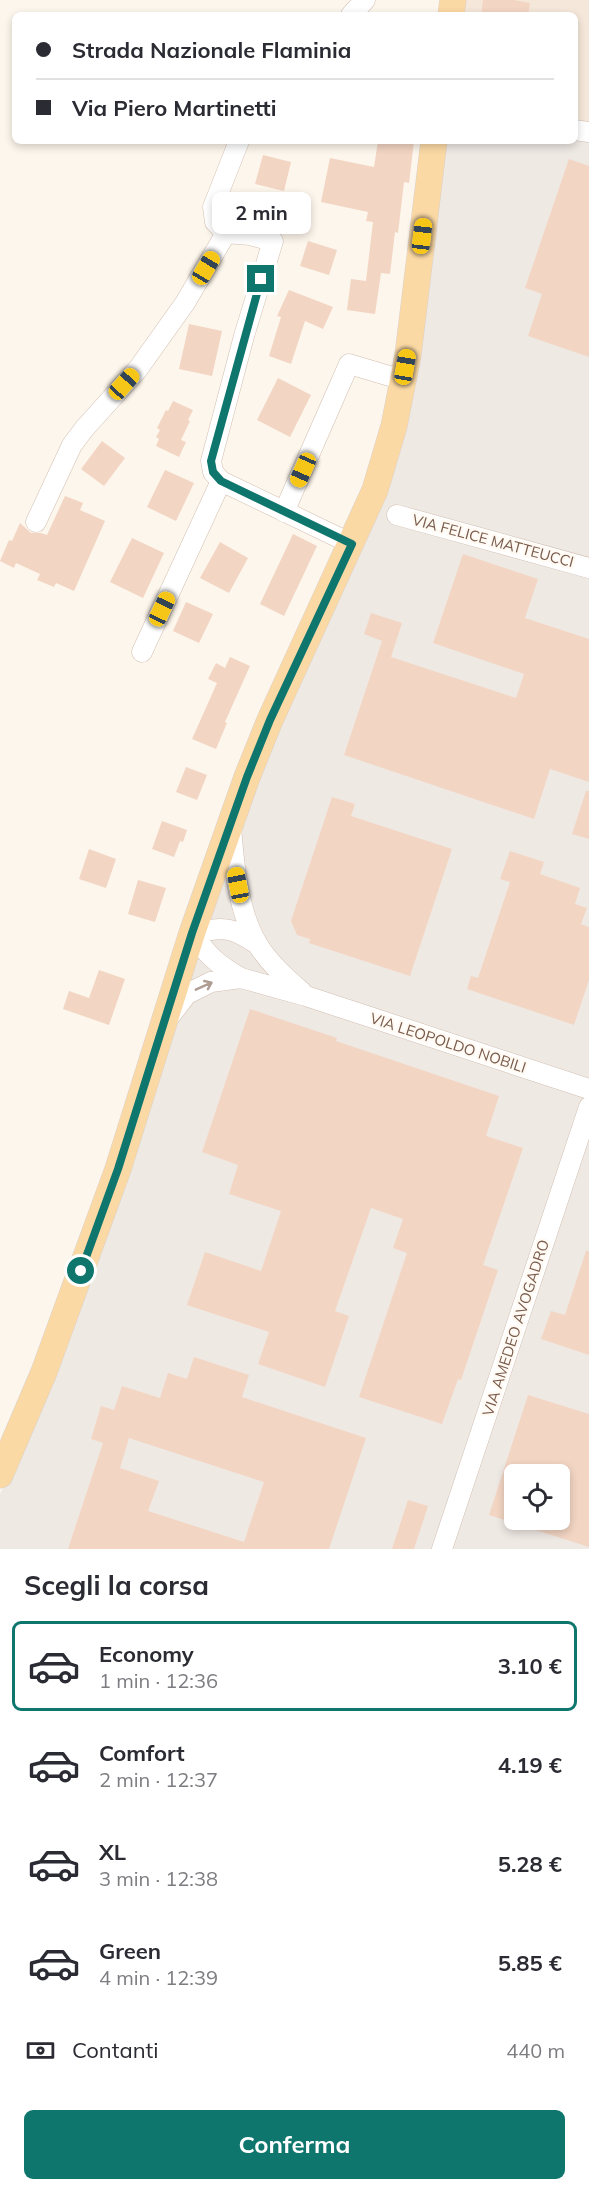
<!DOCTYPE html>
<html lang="it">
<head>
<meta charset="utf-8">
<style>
  :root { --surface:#fff; --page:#f2f2f3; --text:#2b2b33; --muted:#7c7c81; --line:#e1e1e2; --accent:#0f766e }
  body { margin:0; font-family:Mulish,sans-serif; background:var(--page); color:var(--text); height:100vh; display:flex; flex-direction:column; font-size:22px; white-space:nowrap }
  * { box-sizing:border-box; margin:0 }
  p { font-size:20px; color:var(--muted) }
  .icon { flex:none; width:33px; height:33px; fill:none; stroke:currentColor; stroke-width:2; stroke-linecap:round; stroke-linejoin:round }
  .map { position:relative; height:1549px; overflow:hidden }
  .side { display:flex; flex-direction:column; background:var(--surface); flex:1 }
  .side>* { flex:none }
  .hud { position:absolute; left:12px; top:12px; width:566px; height:132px; border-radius:9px; box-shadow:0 3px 9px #0003; display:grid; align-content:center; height:132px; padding:0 24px; background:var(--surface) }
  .tools { position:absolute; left:504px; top:1464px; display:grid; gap:12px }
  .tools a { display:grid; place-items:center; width:66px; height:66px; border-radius:9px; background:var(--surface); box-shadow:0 3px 9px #0003; font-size:30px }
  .end { position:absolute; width:27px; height:27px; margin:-14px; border:8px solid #0f766e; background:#fff; box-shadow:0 0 0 3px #fff }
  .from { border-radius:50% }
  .bubble { position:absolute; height:42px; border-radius:9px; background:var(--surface); box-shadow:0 3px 9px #0003; font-size:20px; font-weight:700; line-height:42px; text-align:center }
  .car { position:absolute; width:18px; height:36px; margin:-18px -9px; border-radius:8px; box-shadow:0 0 4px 2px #0007; background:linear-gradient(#f5c518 24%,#345 0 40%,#f5c518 0 76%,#345 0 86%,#f5c518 0) }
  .hud b { display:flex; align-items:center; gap:21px; height:57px; font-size:22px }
  .hud b+b { border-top:2px solid var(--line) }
  .hud i { width:15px; height:15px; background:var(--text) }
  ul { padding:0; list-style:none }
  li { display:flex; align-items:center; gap:18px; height:90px; margin:0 12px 9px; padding:0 12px; border:3px solid transparent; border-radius:9px }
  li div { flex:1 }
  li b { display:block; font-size:22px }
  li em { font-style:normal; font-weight:700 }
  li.active { border-color:var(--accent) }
  li>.icon { width:54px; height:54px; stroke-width:1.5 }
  h2 { padding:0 24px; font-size:27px; line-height:72px }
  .pay { display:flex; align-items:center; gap:15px; height:66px; padding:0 24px; font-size:22px }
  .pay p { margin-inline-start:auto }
  .cta { display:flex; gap:12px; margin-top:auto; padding:12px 24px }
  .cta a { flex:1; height:69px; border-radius:9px; background:var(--accent); color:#fff; font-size:24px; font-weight:700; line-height:69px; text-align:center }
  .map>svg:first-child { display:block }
  .residential { fill:#f5e8da }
  .industrial { fill:#efe9e4; fill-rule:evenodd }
  .building { fill:#f3d5c3; fill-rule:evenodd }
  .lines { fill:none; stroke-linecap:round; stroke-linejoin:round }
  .minor-casing { stroke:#d1beb0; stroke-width:21 }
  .major-casing { stroke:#dad1cd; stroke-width:27 }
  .minor { stroke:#fff; stroke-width:20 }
  .major { stroke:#fbd9a5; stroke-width:26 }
  .oneway { stroke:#af9d94 }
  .route { stroke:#0f766e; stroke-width:8 }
  .labels { text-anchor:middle; stroke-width:5; stroke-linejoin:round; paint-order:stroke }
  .street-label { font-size:15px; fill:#7a5c4d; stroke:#fffaf3 }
</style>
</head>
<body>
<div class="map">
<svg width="589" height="1549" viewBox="0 0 589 1549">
  <rect width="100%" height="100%" fill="#fdf6ec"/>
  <!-- residential -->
  <path class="residential" d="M463,0H589V124L575,122L574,15H460Z"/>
  <!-- industrial -->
  <path class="industrial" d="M575,138L589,140V1549H0V1494L53,1376L241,820L286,714L362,549L443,141H574ZM514,1474H560V1520H514Z"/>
  <!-- building -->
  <path class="building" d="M483,0H514L530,3L528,15H481Z
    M378,141H414L409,183L404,182L398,233L395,232L390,274L381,273L375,314L347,310L351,279L366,281L373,222L366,221L368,212L321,202L330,158L374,167Z
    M263,155L291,162L284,191L255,184Z
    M569,159L589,166V357L528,336L542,294L525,288Z
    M308,241L337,250L329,275L300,266Z
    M289,290L333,307L323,329L305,321L291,364L269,356L281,317L277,316Z
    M189,324L222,331L212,376L179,369Z
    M278,378L311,395L290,437L257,420Z
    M173,401L193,410L188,420L190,421L181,440L186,442L179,457L156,446L159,439L156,437L160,430L157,428L166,410L168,411Z
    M102,441L125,458L104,486L81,469Z
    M165,470L194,483L176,521L147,507Z
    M65,496L83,503L80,510L105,521L74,591L56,583L54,587L37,580L40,574L16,563L14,568L0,561L9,540L12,541L20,523L31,533H41L47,535Z
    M293,534L317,546L284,616L260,604Z
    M132,538L164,553L143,598L110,582Z
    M220,542L248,558L229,593L200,578Z
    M463,554L538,579L525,618L589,639V782L550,769L534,819L344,755L382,641L364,634L371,613L402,623L391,657L516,698L524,674L433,643Z
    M186,602L213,614L199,643L173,631Z
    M230,657L250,666L225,722L227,723L216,749L192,739L217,683L208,679L216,663L225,668Z
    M186,767L207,775L197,800L176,792Z
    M586,791H589V839L572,834Z
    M332,797L355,804L351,816L452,849L410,976L309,943L310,939L297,935L291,921Z
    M162,821L187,830L183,842L180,841L174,857L152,849Z
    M89,849L116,859L106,888L79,879Z
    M510,851L544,862L540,874L580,888L575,904L587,908L581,924L589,927V980L574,1025L467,989L471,976L478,978L510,882L500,879Z
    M138,880L166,888L155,922L128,914Z
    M99,970L125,979L109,1025L63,1009L69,991L89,998Z
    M250,1009L337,1038L336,1041L499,1096L486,1136L523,1148L483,1265L498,1270L461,1380L458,1379L442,1424L359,1397L407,1253L393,1248L403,1219L371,1208L335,1311L349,1316L325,1387L258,1364L269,1332L187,1305L205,1252L261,1271L281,1211L229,1194L238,1165L202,1152Z
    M586,1251H589V1355L541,1339L551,1311L565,1315Z
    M194,1357L249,1375L242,1397L366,1438L329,1549H68L103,1443L91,1439L101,1406L114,1410L122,1386L160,1398L168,1373L187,1379ZM129,1438L264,1482L244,1542L148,1511L159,1481L120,1468Z
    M528,1395L589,1414V1547L489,1515ZM514,1474H560V1520H514Z
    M408,1500L428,1506L414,1549H392Z"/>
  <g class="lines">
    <defs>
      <path id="minor" d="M351,15L365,0
        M574,130L589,132
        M226,233L250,235L273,241L244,336L211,461L213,472L221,481L352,544
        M226,233L215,222L213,207L239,141
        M284,512L349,364L403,380
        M397,515L589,568
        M36,522L72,445L84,429L138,369L185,303L226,233
        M142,652L221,481
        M231,827C234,865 238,912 258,945C269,963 286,978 302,992
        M241,978C218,965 207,955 192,933C223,927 231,926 257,944
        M170,1016L187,994L211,982L241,978L306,996L589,1089
        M442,1549L589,1107"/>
      <path id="major" d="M451,15L453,0
        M0,1475L44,1372L118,1169L192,933L247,777L270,720L375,490L394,426L408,355L434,141"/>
    </defs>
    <!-- minor casing -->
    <use href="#minor" class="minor-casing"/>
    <!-- major casing -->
    <use href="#major" class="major-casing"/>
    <!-- minor -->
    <use href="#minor" class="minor"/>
    <!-- major -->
    <use href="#major" class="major"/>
  </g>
  <!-- one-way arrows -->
  <defs><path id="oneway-shaft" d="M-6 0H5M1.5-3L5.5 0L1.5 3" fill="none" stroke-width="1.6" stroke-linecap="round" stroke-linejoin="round" transform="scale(1.5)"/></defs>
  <use class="oneway" href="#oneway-shaft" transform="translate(204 986) rotate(-24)"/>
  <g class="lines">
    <!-- route -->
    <path class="route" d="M81,1271L118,1169L192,933L247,777L270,720L352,544L221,481L213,472L211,461L261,279"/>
  </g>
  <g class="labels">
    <!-- street labels -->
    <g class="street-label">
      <text transform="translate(493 541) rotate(15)" y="5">VIA FELICE MATTEUCCI</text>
      <text transform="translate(448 1043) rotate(18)" y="5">VIA LEOPOLDO NOBILI</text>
      <text transform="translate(516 1328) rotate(-72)" y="5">VIA AMEDEO AVOGADRO</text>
    </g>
  </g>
</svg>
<div class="tools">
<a><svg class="icon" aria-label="locate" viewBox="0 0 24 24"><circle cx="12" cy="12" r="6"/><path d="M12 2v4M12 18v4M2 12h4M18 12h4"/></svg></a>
</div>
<i class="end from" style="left:81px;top:1271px"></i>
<i class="end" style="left:261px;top:279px"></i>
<div class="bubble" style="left:212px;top:192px;width:99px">2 min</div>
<i class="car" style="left:422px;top:236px;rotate:7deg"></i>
<i class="car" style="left:206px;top:268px;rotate:31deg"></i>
<i class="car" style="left:405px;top:367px;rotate:10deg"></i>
<i class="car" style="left:124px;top:384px;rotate:42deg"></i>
<i class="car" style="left:303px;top:470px;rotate:204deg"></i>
<i class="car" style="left:162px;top:609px;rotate:25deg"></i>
<i class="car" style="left:238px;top:885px;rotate:349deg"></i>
<div class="hud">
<b><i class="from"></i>Strada Nazionale Flaminia</b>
<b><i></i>Via Piero Martinetti</b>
</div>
</div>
<section class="side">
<h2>Scegli la corsa</h2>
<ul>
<li class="active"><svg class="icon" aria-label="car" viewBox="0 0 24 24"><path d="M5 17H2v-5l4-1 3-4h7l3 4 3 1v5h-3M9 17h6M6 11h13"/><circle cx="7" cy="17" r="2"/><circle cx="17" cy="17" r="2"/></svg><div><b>Economy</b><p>1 min · 12:36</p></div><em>3.10 €</em></li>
<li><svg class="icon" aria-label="car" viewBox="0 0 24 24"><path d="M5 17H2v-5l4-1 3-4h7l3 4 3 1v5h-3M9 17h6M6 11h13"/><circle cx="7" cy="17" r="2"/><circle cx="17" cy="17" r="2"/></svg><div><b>Comfort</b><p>2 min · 12:37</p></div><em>4.19 €</em></li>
<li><svg class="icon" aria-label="car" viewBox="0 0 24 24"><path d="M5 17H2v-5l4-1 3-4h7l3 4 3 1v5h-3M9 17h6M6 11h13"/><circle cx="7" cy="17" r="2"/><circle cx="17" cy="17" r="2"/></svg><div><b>XL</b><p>3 min · 12:38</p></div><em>5.28 €</em></li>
<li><svg class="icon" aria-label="car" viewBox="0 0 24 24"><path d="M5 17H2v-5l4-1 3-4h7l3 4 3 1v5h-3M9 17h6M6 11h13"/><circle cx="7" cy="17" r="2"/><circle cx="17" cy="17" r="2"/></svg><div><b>Green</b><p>4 min · 12:39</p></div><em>5.85 €</em></li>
</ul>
<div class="pay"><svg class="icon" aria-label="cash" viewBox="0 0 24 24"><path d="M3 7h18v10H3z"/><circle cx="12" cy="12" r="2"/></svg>Contanti<p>440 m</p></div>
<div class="cta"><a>Conferma</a></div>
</section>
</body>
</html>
